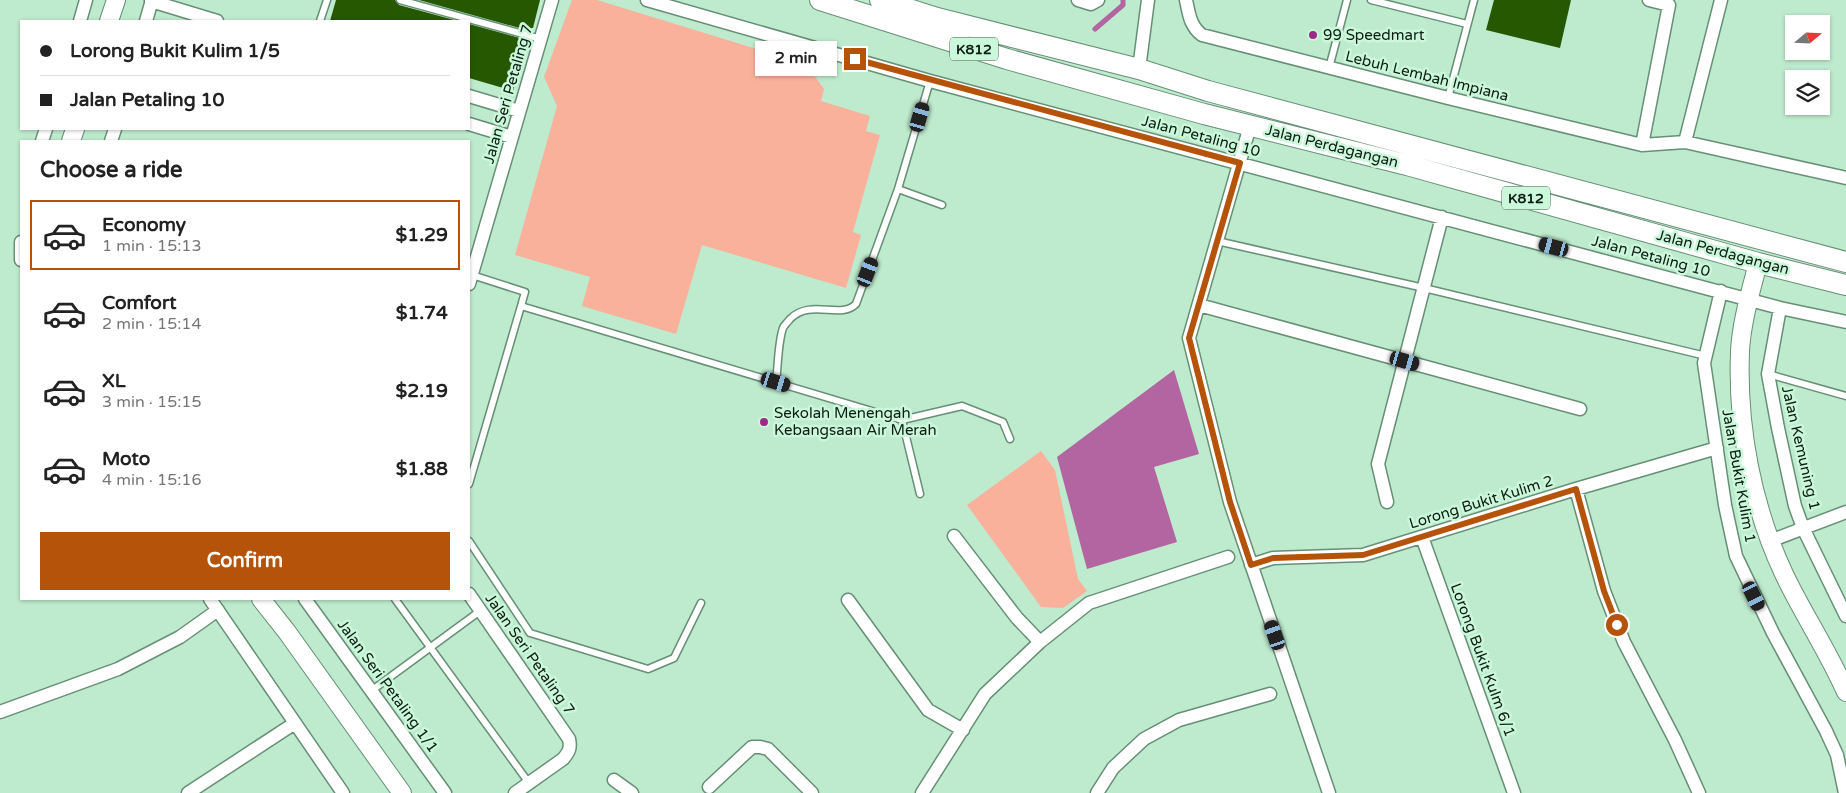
<!DOCTYPE html>
<html lang="en">
<head>
<meta charset="utf-8">
<style>
  :root { --surface:#fff; --page:#f6f6f6; --text:#222; --muted:#767676; --line:#e0e0e0; --accent:#b45309 }
  body { margin:0; font-family:"Varela Round",sans-serif; background:var(--page); color:var(--text); height:100vh; display:flex; flex-direction:column; font-size:19px; white-space:nowrap }
  * { box-sizing:border-box; margin:0 }
  p { font-size:16px; color:var(--muted) }
  .icon { flex:none; width:28px; height:28px; fill:none; stroke:currentColor; stroke-width:2; stroke-linecap:round; stroke-linejoin:round }
  .map { position:relative; flex:1; overflow:hidden }
  .drawer { position:absolute; left:20px; top:140px; width:450px; height:460px; display:flex; flex-direction:column; background:var(--surface); border-radius:0px; box-shadow:0 1px 4px #0004 }
  .drawer>* { flex:none }
  .guide { position:absolute; left:20px; top:20px; width:450px; height:110px; border-radius:0px; box-shadow:0 1px 4px #0004; display:grid; align-content:center; height:110px; padding:0 20px; background:var(--surface) }
  .needle { width:32px; rotate:71deg }
  .controls { position:absolute; left:1785px; top:15px; display:grid; gap:10px }
  .controls a { display:grid; place-items:center; width:45px; height:45px; border-radius:0px; background:var(--surface); box-shadow:0 1px 4px #0004; font-size:25px }
  .end { position:absolute; width:22px; height:22px; margin:-11px; border:6px solid #b45309; background:#fff; box-shadow:0 0 0 2px #fff }
  .from { border-radius:50% }
  .bubble { position:absolute; height:35px; border-radius:0px; background:var(--surface); box-shadow:0 1px 4px #0004; font-size:16px; font-weight:800; line-height:35px; text-align:center }
  .car { position:absolute; width:15px; height:30px; margin:-15px -8px; border-radius:6px; box-shadow:0 0 4px 1px #0007; background:linear-gradient(#222 24%,#8ab4d8 0 40%,#222 0 76%,#8ab4d8 0 86%,#222 0) }
  .guide b { display:flex; align-items:center; gap:18px; height:48px; font-size:19px }
  .guide b+b { border-top:1px solid var(--line) }
  .guide i { width:12px; height:12px; background:var(--text) }
  ul { padding:0; list-style:none }
  li { display:flex; align-items:center; gap:15px; height:70px; margin:0 10px 8px; padding:0 10px; border:2px solid transparent; border-radius:0px }
  li div { flex:1 }
  li b { display:block; font-size:19px }
  li em { font-style:normal; font-weight:800 }
  li.on { border-color:var(--accent) }
  li>.icon { width:45px; height:45px; stroke-width:1.5 }
  h2 { padding:0 20px; font-size:22px; line-height:60px }
  .primary-button { display:flex; gap:10px; margin-top:auto; padding:10px 20px }
  .primary-button a { flex:1; height:58px; border-radius:0px; background:var(--accent); color:#fff; font-size:20px; font-weight:800; line-height:58px; text-align:center }
  .map>svg:first-child { display:block }
  .green { fill:#f9b19c }
  .water { fill:#b265a0 }
  .lines { fill:none; stroke-linecap:round; stroke-linejoin:round }
  .stream { stroke:#b265a0; stroke-width:5 }
  .building { fill:#255800 }
  .lane-casing { stroke:#668f76; stroke-width:9 }
  .street-casing { stroke:#668f76; stroke-width:15 }
  .secondary-casing { stroke:#668f76; stroke-width:20 }
  .primary-casing { stroke:#668f76; stroke-width:22 }
  .lane { stroke:#fff; stroke-width:6 }
  .street { stroke:#fff; stroke-width:12 }
  .secondary { stroke:#fff; stroke-width:18 }
  .primary { stroke:#fff; stroke-width:20 }
  .route { stroke:#b45309; stroke-width:6 }
  .poi-dot { fill:#9c2a87; stroke:#cbf7da; stroke-width:2 }
  .labels { text-anchor:middle; stroke-width:5; stroke-linejoin:round; paint-order:stroke }
  .shield { fill:#cbf7da; stroke:#465e4f; stroke-width:1 }
  .shield-label { font-size:14px; font-weight:bold; fill:#0d1d13 }
  .poi-label { font-size:15px; fill:#0d1d13; stroke:#cbf7da; text-anchor:start }
  .street-label { font-size:15px; fill:#0d1d13; stroke:#cbf7da }
</style>
</head>
<body>
<div class="map">
<svg width="1846" height="793" viewBox="0 0 1846 793">
  <rect width="100%" height="100%" fill="#beeacd"/>
  <!-- green -->
  <path class="green" d="M572,0H597L806,64L824,89L821,101L870,116L866,131L880,135L853,232L861,235L846,288L702,245L676,334L582,306L590,277L515,255L557,106L544,77Z
    M1041,451L1055,470L1078,579L1087,591L1063,608L1041,607L967,505Z"/>
  <!-- water -->
  <path class="water" d="M1174,370L1199,454L1154,467L1177,542L1087,569L1057,457Z"/>
  <g class="lines">
    <!-- stream -->
    <path class="stream" d="M1095,29L1123,5V0"/>
  </g>
  <!-- building -->
  <path class="building" d="M336,0H395L399,5L458,21H330Z
    M419,0H540L533,28H531L530,31Z
    M1494,0H1571L1560,48L1486,30Z
    M469,24L527,40L513,91L469,78Z"/>
  <g class="lines">
    <defs>
      <path id="lane" d="M400,0L541,39
        M1371,0L1467,24
        M320,21L327,0
        M1329,68L1347,0
        M1448,98L1474,0
        M898,189L942,205
        M1217,241L1424,288L1706,356
        M472,275L525,292L521,306L902,420L962,406L1003,422L1010,439
        M1768,374L1846,396
        M776,382C778,367 778,342 783,328C784,325 788,322 790,319C811,298 840,320 856,304L898,189L930,81
        M902,420L920,494
        M469,484L521,306
        M469,541L530,633L648,669L674,658L701,603
        M395,599L529,783
        M371,691L480,611"/>
      <path id="street" d="M647,0L930,81L1780,308L1846,322
        M1078,0L1091,4L1098,0
        M1186,0C1189,14 1190,26 1202,35L1448,98L1642,145L1685,142L1846,178
        M151,1L217,21
        M80,21L86,0
        M146,21L152,0
        M1139,69L1148,0
        M469,96L519,111
        M469,124L512,137
        M1250,126L1189,338L1230,502L1329,793
        M42,141L46,129
        M111,141L115,129
        M1685,142L1721,0
        M1642,145L1669,5L1649,0
        M21,242V260
        M469,284L552,0
        M1721,291L1704,363L1725,505L1736,556L1773,633L1826,731L1837,755L1845,793
        M1199,305L1580,409
        M1780,308L1768,374L1778,428L1795,506L1803,528L1846,616
        M1576,489L1604,591L1624,642L1675,740L1699,793
        M1387,502L1378,464L1442,217
        M954,536L1017,618L1040,642
        M1422,537L1514,793
        M1770,541L1846,512
        M1251,565L1273,558L1363,555L1576,489L1717,448
        M469,594L569,739C571,748 569,752 563,759L515,793
        M210,599L343,793
        M305,599L445,793
        M848,600L928,710L963,730
        M0,712L118,669L180,637L218,610
        M614,780L632,793
        M709,787L752,747H760L768,749L812,793
        M188,793L295,723
        M922,793L985,694L1040,642L1089,603L1228,557
        M1097,793L1113,768L1144,739L1179,720L1270,694"/>
      <path id="secondary" d="M109,21L116,0
        M71,141L75,129
        M1758,263C1751,290 1741,324 1740,352C1737,427 1752,506 1784,574C1803,614 1828,651 1846,692
        M261,599L287,632L402,793"/>
      <path id="primary" d="M820,0L1007,59L1204,114L1407,165L1758,263L1846,285
        M880,0L937,18L1139,69L1208,91L1846,262"/>
    </defs>
    <!-- lane casing -->
    <use href="#lane" class="lane-casing"/>
    <!-- street casing -->
    <use href="#street" class="street-casing"/>
    <!-- secondary casing -->
    <use href="#secondary" class="secondary-casing"/>
    <!-- primary casing -->
    <use href="#primary" class="primary-casing"/>
    <!-- lane -->
    <use href="#lane" class="lane"/>
    <!-- street -->
    <use href="#street" class="street"/>
    <!-- secondary -->
    <use href="#secondary" class="secondary"/>
    <!-- primary -->
    <use href="#primary" class="primary"/>
  </g>
  <g class="lines">
    <!-- route -->
    <path class="route" d="M855,59L1240,163L1189,338L1230,502L1251,565L1273,558L1363,555L1576,489L1604,591L1617,625"/>
  </g>
  <!-- markers -->
  <g class="poi-dot">
    <circle cx="1313" cy="35" r="5"/>
    <circle cx="764" cy="422" r="5"/>
  </g>
  <g class="labels">
    <!-- shield labels -->
    <g class="shield">
      <rect x="950" y="37.5" width="48" height="23" rx="4"/>
      <rect x="1502" y="186.5" width="48" height="23" rx="4"/>
    </g>
    <g class="shield-label">
      <text x="974" y="54">K812</text>
      <text x="1526" y="203">K812</text>
    </g>
    <!-- poi labels -->
    <g class="poi-label">
      <text x="1323" y="40">99 Speedmart</text>
      <text x="774" y="418">Sekolah Menengah<tspan x="774" dy="17">Kebangsaan Air Merah</tspan></text>
    </g>
    <!-- street labels -->
    <g class="street-label">
      <text transform="translate(1427 76) rotate(14)" y="5">Lebuh Lembah Impiana</text>
      <text transform="translate(508 94) rotate(-74)" y="5">Jalan Seri Petaling 7</text>
      <text transform="translate(1201 136) rotate(15)" y="5">Jalan Petaling 10</text>
      <text transform="translate(1332 146) rotate(14)" y="5">Jalan Perdagangan</text>
      <text transform="translate(1723 252) rotate(15)" y="5">Jalan Perdagangan</text>
      <text transform="translate(1651 256) rotate(15)" y="5">Jalan Petaling 10</text>
      <text transform="translate(1801 448) rotate(77)" y="5">Jalan Kemuning 1</text>
      <text transform="translate(1739 476) rotate(80)" y="5">Jalan Bukit Kulim 1</text>
      <text transform="translate(1481 502) rotate(-17)" y="5">Lorong Bukit Kulim 2</text>
      <text transform="translate(530 654) rotate(55)" y="5">Jalan Seri Petaling 7</text>
      <text transform="translate(1483 660) rotate(70)" y="5">Lorong Bukit Kulm 6/1</text>
      <text transform="translate(388 686) rotate(54)" y="5">Jalan Seri Petaling 1/1</text>
    </g>
  </g>
</svg>
<div class="controls">
<a><svg class="needle" viewBox="-14 -14 28 28"><path d="M0-13l5 13h-10z" fill="#e53935"/><path d="M0 13l5-13h-10z" fill="#767676"/></svg></a>
<a><svg class="icon" aria-label="layers" viewBox="0 0 24 24"><path d="M12 4l9 5-9 5-9-5zM3 14l9 5 9-5"/></svg></a>
</div>
<i class="end from" style="left:1617px;top:625px"></i>
<i class="end" style="left:855px;top:59px"></i>
<div class="bubble" style="left:755px;top:41px;width:82px">2 min</div>
<i class="car" style="left:920px;top:117px;rotate:16deg"></i>
<i class="car" style="left:1554px;top:247px;rotate:285deg"></i>
<i class="car" style="left:868px;top:272px;rotate:21deg"></i>
<i class="car" style="left:1405px;top:361px;rotate:106deg"></i>
<i class="car" style="left:776px;top:382px;rotate:107deg"></i>
<i class="car" style="left:1754px;top:596px;rotate:154deg"></i>
<i class="car" style="left:1275px;top:635px;rotate:341deg"></i>
<div class="guide">
<b><i class="from"></i>Lorong Bukit Kulim 1/5</b>
<b><i></i>Jalan Petaling 10</b>
</div>
<section class="drawer">
<h2>Choose a ride</h2>
<ul>
<li class="on"><svg class="icon" aria-label="car" viewBox="0 0 24 24"><path d="M5 17H2v-5l4-1 3-4h7l3 4 3 1v5h-3M9 17h6M6 11h13"/><circle cx="7" cy="17" r="2"/><circle cx="17" cy="17" r="2"/></svg><div><b>Economy</b><p>1 min · 15:13</p></div><em>$1.29</em></li>
<li><svg class="icon" aria-label="car" viewBox="0 0 24 24"><path d="M5 17H2v-5l4-1 3-4h7l3 4 3 1v5h-3M9 17h6M6 11h13"/><circle cx="7" cy="17" r="2"/><circle cx="17" cy="17" r="2"/></svg><div><b>Comfort</b><p>2 min · 15:14</p></div><em>$1.74</em></li>
<li><svg class="icon" aria-label="car" viewBox="0 0 24 24"><path d="M5 17H2v-5l4-1 3-4h7l3 4 3 1v5h-3M9 17h6M6 11h13"/><circle cx="7" cy="17" r="2"/><circle cx="17" cy="17" r="2"/></svg><div><b>XL</b><p>3 min · 15:15</p></div><em>$2.19</em></li>
<li><svg class="icon" aria-label="car" viewBox="0 0 24 24"><path d="M5 17H2v-5l4-1 3-4h7l3 4 3 1v5h-3M9 17h6M6 11h13"/><circle cx="7" cy="17" r="2"/><circle cx="17" cy="17" r="2"/></svg><div><b>Moto</b><p>4 min · 15:16</p></div><em>$1.88</em></li>
</ul>
<div class="primary-button"><a>Confirm</a></div>
</section>
</div>
</body>
</html>
